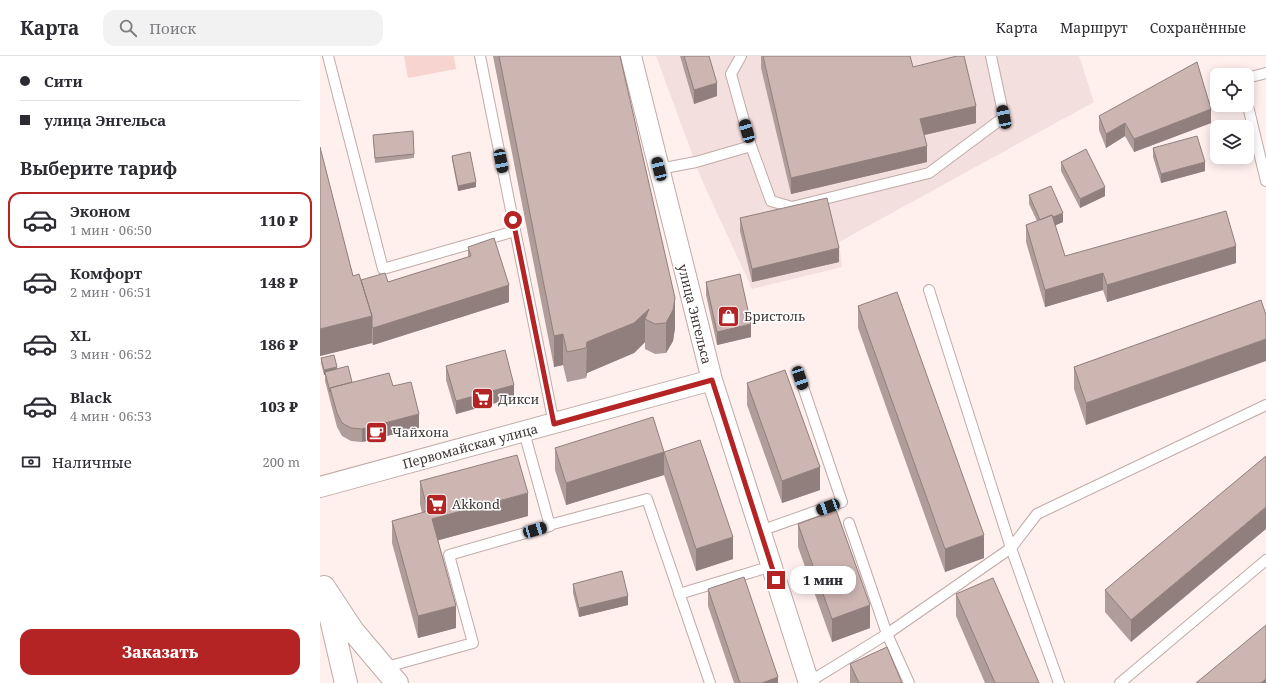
<!DOCTYPE html>
<html lang="ru">
<head>
<meta charset="utf-8">
<style>
  :root { --surface:#fff; --page:#f2f2f3; --text:#2b2b33; --muted:#7c7c81; --line:#e1e1e2; --accent:#b42425 }
  body { margin:0; font-family:"Noto Serif",serif; background:var(--page); color:var(--text); height:100vh; display:flex; flex-direction:column; font-size:15px; white-space:nowrap }
  * { box-sizing:border-box; margin:0 }
  p { font-size:13px; color:var(--muted) }
  .icon { flex:none; width:22px; height:22px; fill:none; stroke:currentColor; stroke-width:2; stroke-linecap:round; stroke-linejoin:round }
  .map { position:relative; flex:1; overflow:hidden }
  .sheet { display:flex; flex-direction:column; background:var(--surface); width:320px }
  .sheet>* { flex:none }
  .guide { display:grid; align-content:center; height:88px; padding:0 20px; background:var(--surface) }
  .buttons { position:absolute; left:890px; top:12px; display:grid; gap:8px }
  .buttons a { display:grid; place-items:center; width:44px; height:44px; border-radius:8px; background:var(--surface); box-shadow:0 2px 10px #0003; font-size:20px }
  .end { position:absolute; width:18px; height:18px; margin:-9px; border:5px solid #b42425; background:#fff; box-shadow:0 0 0 2px #fff }
  .from { border-radius:50% }
  .bubble { position:absolute; height:28px; border-radius:12px; background:var(--surface); box-shadow:0 2px 10px #0003; font-size:13px; font-weight:800; line-height:28px; text-align:center }
  .car { position:absolute; width:12px; height:24px; margin:-12px -6px; border-radius:5px; box-shadow:0 0 3px 1px #0007; background:linear-gradient(#222 24%,#8ab4d8 0 40%,#222 0 76%,#8ab4d8 0 86%,#222 0) }
  .guide b { display:flex; align-items:center; gap:14px; height:38px; font-size:15px }
  .guide b+b { border-top:1px solid var(--line) }
  .guide i { width:10px; height:10px; background:var(--text) }
  ul { padding:0; list-style:none }
  li { display:flex; align-items:center; gap:12px; height:56px; margin:0 8px 6px; padding:0 12px; border:2px solid transparent; border-radius:12px }
  li div { flex:1 }
  li b { display:block; font-size:15px }
  li em { font-style:normal; font-weight:800 }
  li.current { border-color:var(--accent) }
  li>.icon { width:36px; height:36px; stroke-width:1.5 }
  h2 { padding:0 20px; font-size:18px; line-height:48px }
  .pay { display:flex; align-items:center; gap:10px; height:44px; padding:0 20px; font-size:15px }
  .pay p { margin-inline-start:auto }
  .button { display:flex; gap:8px; margin-top:auto; padding:8px 20px }
  .button a { flex:1; height:46px; border-radius:12px; background:var(--accent); color:#fff; font-size:16px; font-weight:800; line-height:46px; text-align:center }
  header { display:flex; align-items:center; gap:24px; box-sizing:border-box; height:56px; padding:0 20px; background:var(--surface); border-bottom:1px solid var(--line) }
  header strong { font-size:19px }
  nav { display:flex; gap:22px; margin-inline-start:auto; font-size:14px }
  .search { width:280px; height:36px; background:var(--page); display:flex; align-items:center; gap:10px; box-sizing:border-box; padding:0 14px; border-radius:12px; color:var(--muted); font-size:15px }
  main { display:flex; flex:1; min-height:0 }
  .map>svg:first-child { display:block }
  .built { fill:#f3dfdd }
  .green { fill:#f7d4d0 }
  .lines { fill:none; stroke-linecap:round; stroke-linejoin:round }
  .lane-casing { stroke:#c1aaa7; stroke-width:12 }
  .street-casing { stroke:#c1aaa7; stroke-width:22 }
  .secondary-casing { stroke:#c1aaa7; stroke-width:24 }
  .lane { stroke:#fff; stroke-width:10 }
  .street { stroke:#fff; stroke-width:20 }
  .secondary { stroke:#fff; stroke-width:22 }
  .wall { fill:#b09c99 }
  .shaded-wall { fill:#907f7d }
  .building { fill:#cdb5b2; stroke:#907f7d }
  .route { stroke:#b42425; stroke-width:5 }
  .labels { text-anchor:middle; stroke-width:3; stroke-linejoin:round; paint-order:stroke }
  .street-label { font-size:13px; fill:#3f3635; stroke:#fff }
  .poi-label { font-size:13px; fill:#3f3635; stroke:#fff; text-anchor:start }
</style>
</head>
<body>
<header>
<strong>Карта</strong>
<div class="search"><svg class="icon" aria-label="search" viewBox="0 0 24 24"><circle cx="10" cy="10" r="6"/><path d="M15 15l6 6"/></svg>Поиск</div>
<nav><a>Карта</a><a>Маршрут</a><a>Сохранённые</a></nav>
</header>
<main>
<section class="sheet">
<div class="guide">
<b><i class="from"></i>Сити</b>
<b><i></i>улица Энгельса</b>
</div>
<h2>Выберите тариф</h2>
<ul>
<li class="current"><svg class="icon" aria-label="car" viewBox="0 0 24 24"><path d="M5 17H2v-5l4-1 3-4h7l3 4 3 1v5h-3M9 17h6M6 11h13"/><circle cx="7" cy="17" r="2"/><circle cx="17" cy="17" r="2"/></svg><div><b>Эконом</b><p>1 мин · 06:50</p></div><em>110 ₽</em></li>
<li><svg class="icon" aria-label="car" viewBox="0 0 24 24"><path d="M5 17H2v-5l4-1 3-4h7l3 4 3 1v5h-3M9 17h6M6 11h13"/><circle cx="7" cy="17" r="2"/><circle cx="17" cy="17" r="2"/></svg><div><b>Комфорт</b><p>2 мин · 06:51</p></div><em>148 ₽</em></li>
<li><svg class="icon" aria-label="car" viewBox="0 0 24 24"><path d="M5 17H2v-5l4-1 3-4h7l3 4 3 1v5h-3M9 17h6M6 11h13"/><circle cx="7" cy="17" r="2"/><circle cx="17" cy="17" r="2"/></svg><div><b>XL</b><p>3 мин · 06:52</p></div><em>186 ₽</em></li>
<li><svg class="icon" aria-label="car" viewBox="0 0 24 24"><path d="M5 17H2v-5l4-1 3-4h7l3 4 3 1v5h-3M9 17h6M6 11h13"/><circle cx="7" cy="17" r="2"/><circle cx="17" cy="17" r="2"/></svg><div><b>Black</b><p>4 мин · 06:53</p></div><em>103 ₽</em></li>
</ul>
<div class="pay"><svg class="icon" aria-label="cash" viewBox="0 0 24 24"><path d="M3 7h18v10H3z"/><circle cx="12" cy="12" r="2"/></svg>Наличные<p>200 m</p></div>
<div class="button"><a>Заказать</a></div>
</section>
<div class="map">
<svg width="946" height="627" viewBox="0 0 946 627">
  <rect width="100%" height="100%" fill="#fff0ee"/>
  <!-- built -->
  <path class="built" d="M336,0H759L774,46L519,186L522,211L432,233L381,122Z"/>
  <!-- green -->
  <path class="green" d="M84,0H134L136,13L88,22Z"/>
  <g class="lines">
    <defs>
      <path id="lane" d="M8,0L63,213L195,175
        M160,0L234,368
        M421,0L411,18L431,90L451,145L472,151L609,117L684,61L671,0
        M927,22L946,17
        M927,46L946,125
        M339,113L376,106L431,90
        M609,234L691,492L739,627
        M529,467L567,578L589,627
        M229,469L327,443L390,627
        M440,475L522,446L480,322
        M359,538L452,510
        M63,612L153,587L129,499L230,470L204,376
        M489,626L567,578L691,492L717,458L946,349
        M800,627L946,504"/>
      <path id="street" d="M311,0L392,324L489,627
        M0,431L392,324"/>
      <path id="secondary" d="M4,531L33,575L77,627
        M7,546L26,627"/>
    </defs>
    <!-- lane casing -->
    <use href="#lane" class="lane-casing"/>
    <!-- street casing -->
    <use href="#street" class="street-casing"/>
    <!-- secondary casing -->
    <use href="#secondary" class="secondary-casing"/>
    <!-- lane -->
    <use href="#lane" class="lane"/>
    <!-- street -->
    <use href="#street" class="street"/>
    <!-- secondary -->
    <use href="#secondary" class="secondary"/>
  </g>
  <!-- wall -->
  <path class="wall" d="M173,0H300L355,272L353,285L346,297L335,298L325,293V286L314,297L267,317L266,322L247,326L243,309L234,311Z
    M360,0H389L397,40L374,48Z
    M441,0H590L593,11L656,67L604,79L607,106L471,138L441,12Z
    M779,60L891,67L814,96L805,80L786,92L779,74Z
    M53,79L94,98V102L55,107Z
    M0,91L33,220L41,224L68,226L148,201V191L189,246L53,289L52,287L0,300Z
    M833,92L885,115L841,127L833,101Z
    M132,100L156,131L138,135L132,104Z
    M741,106L785,140L760,152L741,115Z
    M709,139L743,166L735,169L745,200L916,207L787,246L783,234L725,251L706,186V169L717,165L709,148Z
    M420,162L519,206L432,226L420,175Z
    M386,226L431,281L397,289L386,239Z
    M941,244L766,369L754,333V311Z
    M538,250L664,502L625,516L538,272Z
    M1,302L17,313L32,326L73,330L99,372L42,386L31,385L22,380L17,371L5,325V319H4L1,307Z
    M126,310L194,342L136,358L126,324Z
    M427,327L500,434L462,447L427,349Z
    M235,392L344,396L413,503L376,515L344,419L246,449L235,414Z
    M946,400L811,586L785,556V534Z
    M100,425L208,460L118,484L136,572L98,582L72,487V465L102,457L100,448Z
    M478,468L550,572L512,586L478,491Z
    M253,528L308,549L259,561L253,537Z
    M388,533L458,627H414L388,550Z
    M636,538L719,627H665L636,560Z
    M530,608L582,627H530Z"/>
  <!-- shaded-wall -->
  <path class="shaded-wall" d="M397,27V40L374,48V34Z
    M656,50V67L600,80V63Z
    M891,53V67L814,96V83Z
    M805,67V80L786,92V78Z
    M607,90V106L471,138V122Z
    M885,106V115L841,127V118Z
    M156,126V131L138,135V130Z
    M785,131V140L760,152V143Z
    M743,157V166L721,176V166Z
    M916,190V207L787,246V229Z
    M519,192V206L432,226V213Z
    M783,217V234L725,251V234Z
    M189,229V246L53,289V272Z
    M355,242V272L353,285L346,297V267Z
    M329,253L325,263V286L314,297L267,317L266,322L267,286Z
    M52,260V287L0,300V273Z
    M431,268V281L397,289V276Z
    M243,278V309L234,311V280Z
    M946,283V305L766,369V347Z
    M17,311V316H5V319H4V314Z
    M194,329V342L136,358V345Z
    M99,358V372L42,386V373Z
    M344,396V419L246,449V427Z
    M500,411V434L462,447V425Z
    M208,437V460L112,486V463Z
    M946,451V473L811,586V564Z
    M664,479V502L625,516V493Z
    M413,481V503L376,515V493Z
    M308,540V549L259,561V552Z
    M550,549V572L512,586V563Z
    M136,550V572L98,582V560Z
    M458,621V627H442Z
    M946,623V627H941Z"/>
  <!-- building -->
  <path class="building" d="M179,0H300L355,242L353,254L346,267L335,268L325,263L329,253L314,267L267,286L266,292L247,296L243,278L234,280Z
    M364,0H389L397,27L374,34Z
    M443,0H590L593,11L637,0H644L656,50L600,63L607,90L471,122Z
    M877,6L891,53L814,83L805,67L786,78L779,60Z
    M93,75L94,98L55,102L53,79Z
    M877,80L885,106L841,118L833,92Z
    M0,91L33,220L39,218L52,260L0,273Z
    M766,93L785,131L760,143L741,106Z
    M150,96L156,126L138,130L132,100Z
    M731,130L743,157L733,161L732,159L720,164L709,139Z
    M507,142L519,192L432,213L420,162Z
    M906,155L916,190L787,229L783,217L725,234L706,169L732,159L745,200Z
    M174,182L189,229L53,272L52,270V260L41,224L65,217L68,226L151,200L148,191Z
    M420,218L431,268L397,276L386,226Z
    M577,236L664,479L625,493L538,250Z
    M941,244L946,259V283L766,347L754,311Z
    M185,294L194,329L136,345L126,310Z
    M14,299L17,311L4,314L1,302Z
    M28,310L32,326L10,332V336L5,316Z
    M465,314L500,411L462,425L427,327Z
    M69,317L73,330L91,326L99,358L42,373L31,372L22,367L17,357L10,332Z
    M333,361L344,396L246,427L235,392Z
    M380,384L413,481L376,493L344,396Z
    M197,399L208,437L112,463L136,550L98,560L72,465L108,455L100,425Z
    M946,400V451L811,564L785,534Z
    M516,454L550,549L512,563L478,468Z
    M302,515L308,540L259,552L253,528Z
    M424,521L458,621L442,627H420L388,533Z
    M673,522L719,627H675L636,538Z
    M946,569V623L941,627H876Z
    M567,591L582,627H539L530,608Z"/>
  <g class="lines">
    <!-- route -->
    <path class="route" d="M193,164L234,368L392,324L456,524"/>
  </g>
  <!-- icons -->
  <defs>
    <symbol id="shop-square" viewBox="-11 -11 22 22"><rect x="-9" y="-9" width="18" height="18" rx="4" fill="#b42425" stroke="#fff"/><path d="M-5-2.5h2.3a2.7 3.5 0 0 1 5.4 0H5L5.5 6h-11ZM-1.5-2.5h3a1.5 2.3 0 0 0-3 0Z" fill="#fff"/></symbol>
    <symbol id="supermarket-square" viewBox="-11 -11 22 22"><rect x="-9" y="-9" width="18" height="18" rx="4" fill="#b42425" stroke="#fff"/><path d="M-6-5.5h2.5l.6 2H6L4.5 2H-2.5L-4.4-4H-6ZM-1.5 3.2a1.3 1.3 0 1 0 .1 0ZM3 3.2a1.3 1.3 0 1 0 .1 0Z" fill="#fff"/></symbol>
    <symbol id="cafe-square" viewBox="-11 -11 22 22"><rect x="-9" y="-9" width="18" height="18" rx="4" fill="#b42425" stroke="#fff"/><path d="M-5.5-4.5H6V0H3Q3 3.5 0 3.5H-2.5Q-5.5 3.5-5.5 0ZM3-3.2v2h1.7v-2ZM-6 4.5H4V6H-6Z" fill="#fff"/></symbol>
  </defs>
  <g fill-rule="evenodd">
    <use href="#shop-square" x="396" y="248" width="25" height="25"/>
    <use href="#supermarket-square" x="150" y="330" width="25" height="25"/>
    <use href="#cafe-square" x="44" y="364" width="25" height="25"/>
    <use href="#supermarket-square" x="104" y="436" width="25" height="25"/>
  </g>
  <g class="labels">
    <!-- street labels -->
    <g class="street-label">
      <text transform="translate(375 258) rotate(76)" y="5">улица Энгельса</text>
      <text transform="translate(150 390) rotate(-15)" y="5">Первомайская улица</text>
    </g>
    <!-- poi labels -->
    <g class="poi-label">
      <text x="424" y="265">Бристоль</text>
      <text x="178" y="348">Дикси</text>
      <text x="72" y="381">Чайхона</text>
      <text x="132" y="453">Akkond</text>
    </g>
  </g>
</svg>
<div class="buttons">
<a><svg class="icon" aria-label="locate" viewBox="0 0 24 24"><circle cx="12" cy="12" r="6"/><path d="M12 2v4M12 18v4M2 12h4M18 12h4"/></svg></a>
<a><svg class="icon" aria-label="layers" viewBox="0 0 24 24"><path d="M12 4l9 5-9 5-9-5zM3 14l9 5 9-5"/></svg></a>
</div>
<i class="end from" style="left:193px;top:164px"></i>
<i class="end" style="left:456px;top:524px"></i>
<div class="bubble" style="left:470px;top:510px;width:66px">1 мин</div>
<i class="car" style="left:684px;top:61px;rotate:348deg"></i>
<i class="car" style="left:427px;top:75px;rotate:344deg"></i>
<i class="car" style="left:181px;top:105px;rotate:169deg"></i>
<i class="car" style="left:339px;top:113px;rotate:346deg"></i>
<i class="car" style="left:480px;top:322px;rotate:161deg"></i>
<i class="car" style="left:508px;top:451px;rotate:250deg"></i>
<i class="car" style="left:215px;top:474px;rotate:74deg"></i>
</div>
</main>
</body>
</html>
